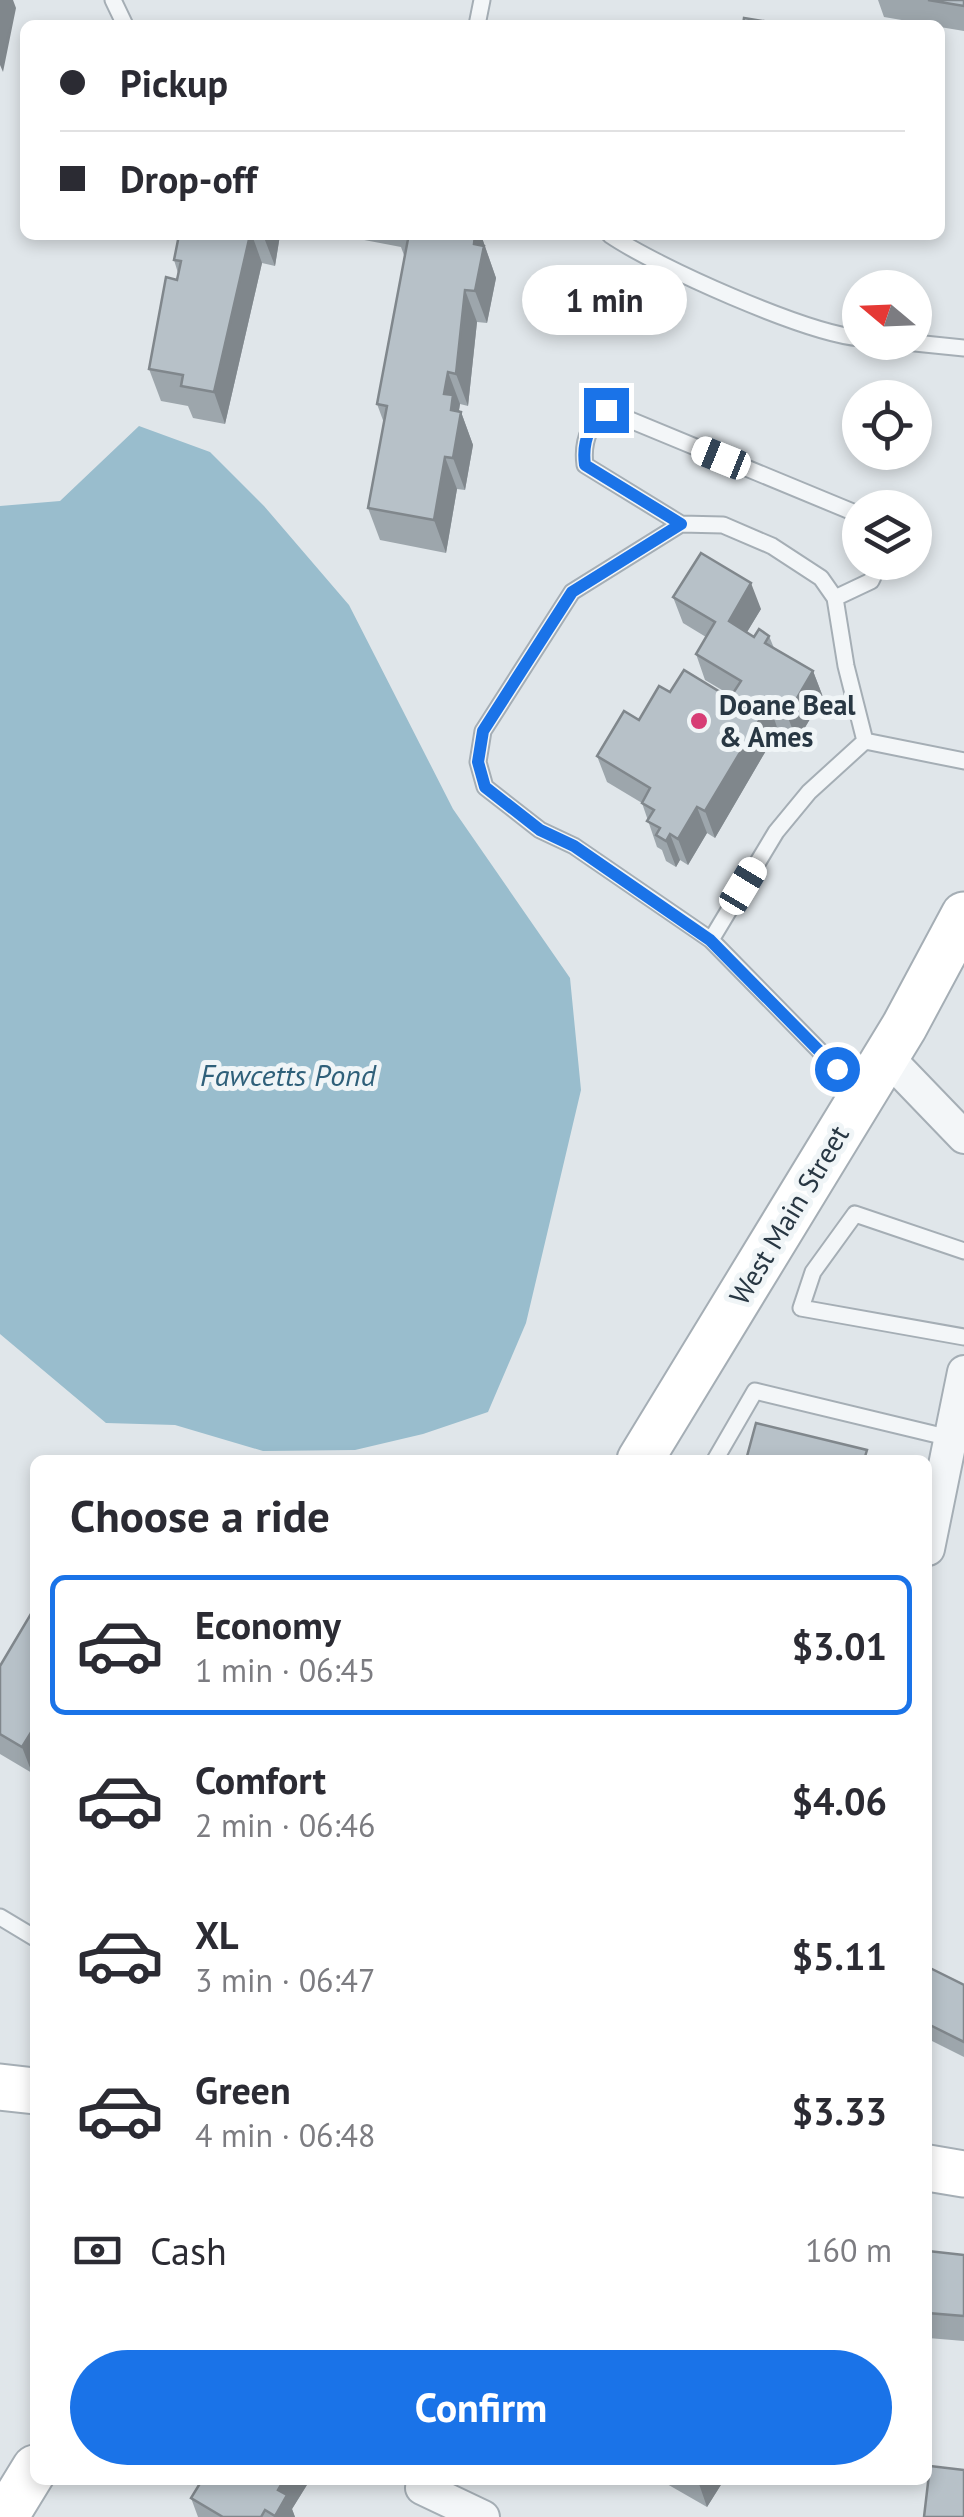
<!DOCTYPE html>
<html lang="en">
<head>
<meta charset="utf-8">
<style>
  :root { --surface:#fff; --page:#f7f7f7; --text:#2b2b33; --muted:#7c7c81; --line:#e1e1e2; --accent:#1a73e8 }
  body { margin:0; font-family:"PT Sans",sans-serif; background:var(--page); color:var(--text); height:100vh; display:flex; flex-direction:column; font-size:38px; white-space:nowrap }
  * { box-sizing:border-box; margin:0 }
  p { font-size:32px; color:var(--muted) }
  .icon { flex:none; width:55px; height:55px; fill:none; stroke:currentColor; stroke-width:2; stroke-linecap:round; stroke-linejoin:round }
  .map { position:relative; flex:1; overflow:hidden }
  .sheet { position:absolute; left:30px; top:1455px; width:902px; height:1030px; display:flex; flex-direction:column; background:var(--surface); border-radius:15px; box-shadow:0 5px 15px #0003 }
  .sheet>* { flex:none }
  .top-card { position:absolute; left:20px; top:20px; width:925px; height:220px; border-radius:15px; box-shadow:0 5px 15px #0003; display:grid; align-content:center; height:220px; padding:0 40px; background:var(--surface) }
  .needle { width:65px; rotate:289deg }
  .buttons { position:absolute; left:842px; top:270px; display:grid; gap:20px }
  .buttons a { display:grid; place-items:center; width:90px; height:90px; border-radius:50%; background:var(--surface); box-shadow:0 5px 15px #0003; font-size:50px }
  .end { position:absolute; width:45px; height:45px; margin:-22px; border:12px solid #1a73e8; background:#fff; box-shadow:0 0 0 5px #fff }
  .from { border-radius:50% }
  .bubble { position:absolute; height:70px; border-radius:35px; background:var(--surface); box-shadow:0 5px 15px #0003; font-size:32px; font-weight:700; line-height:70px; text-align:center }
  .car { position:absolute; width:30px; height:60px; margin:-30px -15px; border-radius:12px; box-shadow:0 0 8px 2px #0007; background:linear-gradient(#fff 24%,#345 0 40%,#fff 0 76%,#345 0 86%,#fff 0) }
  .top-card b { display:flex; align-items:center; gap:35px; height:95px; font-size:38px }
  .top-card b+b { border-top:2px solid var(--line) }
  .top-card i { width:25px; height:25px; background:var(--text) }
  ul { padding:0; list-style:none }
  li { display:flex; align-items:center; gap:30px; height:140px; margin:0 20px 15px; padding:0 20px; border:5px solid transparent; border-radius:15px }
  li div { flex:1 }
  li b { display:block; font-size:38px }
  li em { font-style:normal; font-weight:700 }
  li.selected { border-color:var(--accent) }
  li>.icon { width:90px; height:90px; stroke-width:1.5 }
  h2 { padding:0 40px; font-size:45px; line-height:120px }
  .pay { display:flex; align-items:center; gap:25px; height:110px; padding:0 40px; font-size:38px }
  .pay p { margin-inline-start:auto }
  .button { display:flex; gap:20px; margin-top:auto; padding:20px 40px }
  .button a { flex:1; height:115px; border-radius:60px; background:var(--accent); color:#fff; font-size:40px; font-weight:700; line-height:115px; text-align:center }
  .map>svg:first-child { display:block }
  .water { fill:#99bdcd }
  .lines { fill:none; stroke-linecap:round; stroke-linejoin:round }
  .lane-casing { stroke:#a5aeb5; stroke-width:19 }
  .street-casing { stroke:#a5aeb5; stroke-width:36 }
  .secondary-casing { stroke:#a5aeb5; stroke-width:49 }
  .lane { stroke:#f3f6f8; stroke-width:15 }
  .street { stroke:#f3f6f8; stroke-width:32 }
  .secondary { stroke:#fff; stroke-width:45 }
  .wall { fill:#9da6ac }
  .shaded-wall { fill:#80878c }
  .building { fill:#b7c1c8; stroke:#80878c; stroke-width:2.5 }
  .route { stroke:#1a73e8; stroke-width:12 }
  .poi-dot { fill:#d73d75; stroke:#f0f5f7; stroke-width:4 }
  .labels { text-anchor:middle; stroke-width:10; stroke-linejoin:round; paint-order:stroke }
  .poi-label { font-size:28px; font-weight:bold; fill:#283743; stroke:#f0f5f7; text-anchor:start }
  .street-label { font-size:28px; fill:#283743; stroke:#f0f5f7 }
  .water-label { font-size:30px; font-style:italic; fill:#2f607a; stroke:#f0f5f7 }
</style>
</head>
<body>
<div class="map">
<svg width="964" height="2517" viewBox="0 0 964 2517">
  <rect width="100%" height="100%" fill="#e0e6ea"/>
  <!-- water -->
  <path class="water" d="M139,426L210,452L264,506L349,605L453,809L570,978L581,1090L526,1323L488,1412L423,1434L355,1450L263,1451L175,1425L106,1423L0,1334V506L60,501Z"/>
  <g class="lines">
    <defs>
      <path id="lane" d="M113,0L125,25
        M477,25L482,0
        M610,235C657,267 805,333 860,338
        M905,342L964,348
        M681,524L585,465C582,443 588,425 606,410L860,515
        M835,598L871,581L880,562
        M711,940L776,832L809,792L865,741
        M860,1092L711,940L574,846L540,830L485,787L478,762L483,731L572,592L681,524L723,525L772,546L821,578L835,598L846,666L865,741L964,761
        M964,1251L855,1214L813,1272L801,1308L964,1337
        M715,1460L755,1391L950,1438
        M0,1917L35,1938"/>
      <path id="street" d="M886,1056L964,1137
        M928,1549L964,1372
        M422,2488L483,2517"/>
      <path id="secondary" d="M640,1460L904,1027L964,915
        M0,2087L35,2091
        M928,2168L964,2174
        M5,2517L35,2468"/>
    </defs>
    <!-- lane casing -->
    <use href="#lane" class="lane-casing"/>
    <!-- street casing -->
    <use href="#street" class="street-casing"/>
    <!-- secondary casing -->
    <use href="#secondary" class="secondary-casing"/>
    <!-- lane -->
    <use href="#lane" class="lane"/>
    <!-- street -->
    <use href="#street" class="street"/>
    <!-- secondary -->
    <use href="#secondary" class="secondary"/>
  </g>
  <!-- wall -->
  <path class="wall" d="M878,0H964V31L940,27V25H931L884,17Z
    M179,235H280L275,266L262,263L225,424L193,418L188,406L161,401L149,369L178,273L174,260Z
    M338,235H481L496,278L487,323L477,322L468,406L460,404L459,410L461,412L473,445L465,490L457,489L446,553L380,540L368,508L384,423L377,404L405,258L401,247Z
    M673,597L761,609L747,632L754,637L769,636L774,648L813,671L823,697L797,741L778,730L715,838L707,833L688,865L680,860L676,867L666,861L662,850L657,847L642,803L607,782L597,756L670,692L730,698L732,696L705,680L696,654L706,637L683,623Z
    M35,1607V1768L32,1773L0,1754V1666Z
    M928,1967L964,1985V2057L928,2039Z
    M928,2251L964,2255V2341L928,2338Z
    M202,2480H310L292,2509L295,2517H198L191,2498Z
    M660,2480H724L707,2507Z"/>
  <!-- shaded-wall -->
  <path class="shaded-wall" d="M0,0H13L16,8L3,72L0,65Z
    M250,235H252L262,263L225,424L214,392Z
    M263,235H280L275,266Z
    M475,235H481L496,278L487,323L475,291L474,244Z
    M465,290L477,322L468,406L456,374Z
    M448,372L460,404L459,410L461,416V412L473,445L465,490L453,458L444,394Z
    M445,457L457,489L446,553L434,520Z
    M751,583L761,609L738,647L729,621Z
    M813,671L823,697L797,741L787,715Z
    M769,704L778,730L715,838L705,811Z
    M697,807L707,833L688,865L678,839Z
    M670,834L680,860L676,867L666,841Z
    M35,1726V1768L32,1773L22,1747Z
    M284,2480H310L292,2509L295,2517H275L278,2490Z
    M699,2480H724L707,2507L698,2481Z"/>
  <!-- building -->
  <path class="building" d="M928,0H964V6Z
    M744,18L788,25H743Z
    M179,235H250L214,392L181,386L183,375L149,369L166,277L177,280L181,261L174,260Z
    M397,235H475L474,244L484,246L475,291L465,290L456,374L448,372L444,394L453,395L451,410L461,412L453,458L445,457L434,520L368,508L387,406L377,404L408,239L397,237Z
    M701,553L751,583L729,621L754,637L759,629L769,636L765,643L813,671L787,715L769,704L705,811L697,807L678,839L670,834L666,841L656,835L660,828L647,821L654,810L642,803L650,788L597,756L624,711L639,720L659,686L670,692L684,670L730,698L741,681L696,654L715,622L673,597Z
    M756,1423L867,1450L864,1460H746Z
    M35,1607V1726L22,1747L0,1734V1666Z
    M928,1967L964,1985V2042L928,2024Z
    M928,2251L964,2255V2316L928,2313Z
    M930,2466L964,2470V2517H924Z
    M202,2480H284L278,2490L287,2495L275,2516L265,2510L261,2517H223L191,2498Z"/>
  <g class="lines">
    <!-- route -->
    <path class="route" d="M606,410C588,425 582,443 585,465L681,524L572,592L483,731L478,762L485,787L540,830L574,846L710,940L837,1069"/>
  </g>
  <!-- markers -->
  <circle class="poi-dot" cx="699" cy="721" r="10"/>
  <g class="labels">
    <!-- poi labels -->
    <g class="poi-label">
      <text x="719" y="715">Doane Beal<tspan x="719" dy="32">&amp; Ames</tspan></text>
    </g>
    <!-- street labels -->
    <g class="street-label">
      <text transform="translate(789 1215) rotate(-59)" y="10">West Main Street</text>
    </g>
    <!-- water labels -->
    <g class="water-label">
      <text x="288" y="1086">Fawcetts Pond</text>
    </g>
  </g>
</svg>
<div class="buttons">
<a><svg class="needle" viewBox="-14 -14 28 28"><path d="M0-13l5 13h-10z" fill="#e53935"/><path d="M0 13l5-13h-10z" fill="#7c7c81"/></svg></a>
<a><svg class="icon" aria-label="locate" viewBox="0 0 24 24"><circle cx="12" cy="12" r="6"/><path d="M12 2v4M12 18v4M2 12h4M18 12h4"/></svg></a>
<a><svg class="icon" aria-label="layers" viewBox="0 0 24 24"><path d="M12 4l9 5-9 5-9-5zM3 14l9 5 9-5"/></svg></a>
</div>
<i class="end from" style="left:837px;top:1069px"></i>
<i class="end" style="left:606px;top:410px"></i>
<div class="bubble" style="left:522px;top:265px;width:165px">1 min</div>
<i class="car" style="left:721px;top:458px;rotate:292deg"></i>
<i class="car" style="left:743px;top:886px;rotate:31deg"></i>
<div class="top-card">
<b><i class="from"></i>Pickup</b>
<b><i></i>Drop-off</b>
</div>
<section class="sheet">
<h2>Choose a ride</h2>
<ul>
<li class="selected"><svg class="icon" aria-label="car" viewBox="0 0 24 24"><path d="M5 17H2v-5l4-1 3-4h7l3 4 3 1v5h-3M9 17h6M6 11h13"/><circle cx="7" cy="17" r="2"/><circle cx="17" cy="17" r="2"/></svg><div><b>Economy</b><p>1 min · 06:45</p></div><em>$3.01</em></li>
<li><svg class="icon" aria-label="car" viewBox="0 0 24 24"><path d="M5 17H2v-5l4-1 3-4h7l3 4 3 1v5h-3M9 17h6M6 11h13"/><circle cx="7" cy="17" r="2"/><circle cx="17" cy="17" r="2"/></svg><div><b>Comfort</b><p>2 min · 06:46</p></div><em>$4.06</em></li>
<li><svg class="icon" aria-label="car" viewBox="0 0 24 24"><path d="M5 17H2v-5l4-1 3-4h7l3 4 3 1v5h-3M9 17h6M6 11h13"/><circle cx="7" cy="17" r="2"/><circle cx="17" cy="17" r="2"/></svg><div><b>XL</b><p>3 min · 06:47</p></div><em>$5.11</em></li>
<li><svg class="icon" aria-label="car" viewBox="0 0 24 24"><path d="M5 17H2v-5l4-1 3-4h7l3 4 3 1v5h-3M9 17h6M6 11h13"/><circle cx="7" cy="17" r="2"/><circle cx="17" cy="17" r="2"/></svg><div><b>Green</b><p>4 min · 06:48</p></div><em>$3.33</em></li>
</ul>
<div class="pay"><svg class="icon" aria-label="cash" viewBox="0 0 24 24"><path d="M3 7h18v10H3z"/><circle cx="12" cy="12" r="2"/></svg>Cash<p>160 m</p></div>
<div class="button"><a>Confirm</a></div>
</section>
</div>
</body>
</html>
